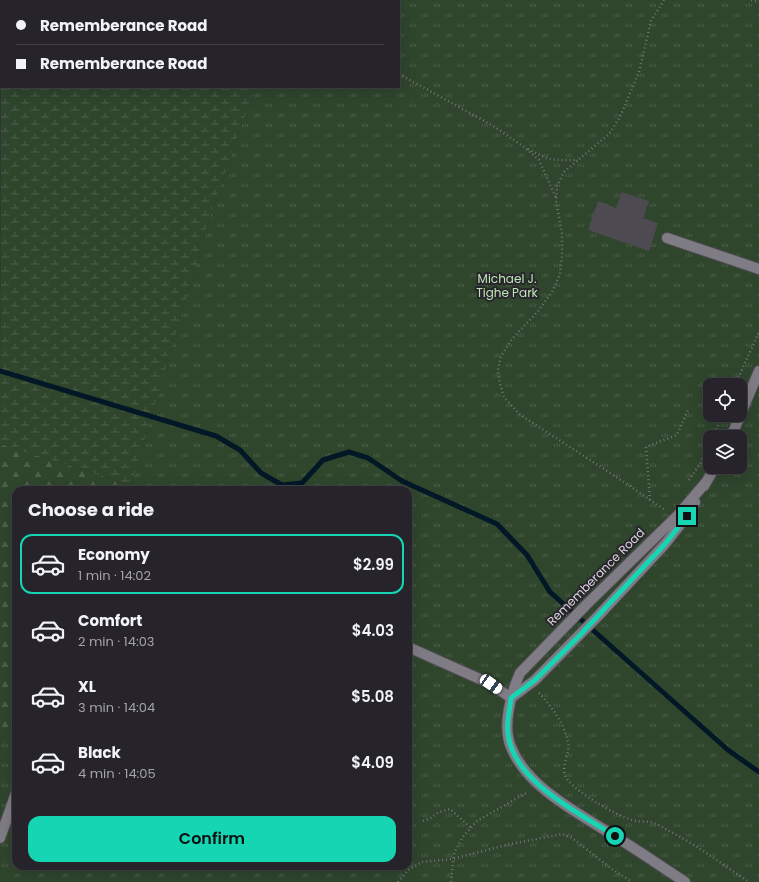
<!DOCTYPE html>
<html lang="en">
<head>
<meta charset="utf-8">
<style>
  :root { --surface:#26232a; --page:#322f36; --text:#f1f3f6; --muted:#a4a4a8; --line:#424047; --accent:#15d5b3 }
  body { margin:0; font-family:Poppins,sans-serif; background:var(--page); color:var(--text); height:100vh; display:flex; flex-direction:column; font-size:15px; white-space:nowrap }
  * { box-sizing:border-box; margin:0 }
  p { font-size:13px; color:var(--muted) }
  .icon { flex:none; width:22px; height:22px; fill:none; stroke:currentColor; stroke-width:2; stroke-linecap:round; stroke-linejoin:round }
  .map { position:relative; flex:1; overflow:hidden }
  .sheet { position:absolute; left:12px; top:486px; width:400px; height:384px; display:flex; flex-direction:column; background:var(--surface); border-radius:12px; box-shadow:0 4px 16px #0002,0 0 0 1px var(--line) }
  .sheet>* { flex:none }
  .banner { position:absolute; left:0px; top:0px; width:400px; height:88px; box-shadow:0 4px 16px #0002,0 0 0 1px var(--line); display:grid; align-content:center; height:88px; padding:0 16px; background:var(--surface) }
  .tools { position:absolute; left:703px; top:378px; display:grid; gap:8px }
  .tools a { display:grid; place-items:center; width:44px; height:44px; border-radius:8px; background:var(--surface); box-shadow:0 4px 16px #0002,0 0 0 1px var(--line); font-size:20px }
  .end { position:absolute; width:18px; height:18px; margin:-9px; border:5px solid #15d5b3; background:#111; box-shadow:0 0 0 2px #111 }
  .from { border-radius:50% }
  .car { position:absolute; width:12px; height:24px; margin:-12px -6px; border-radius:5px; box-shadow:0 0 3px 1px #0007; background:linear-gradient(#fff 24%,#345 0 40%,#fff 0 76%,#345 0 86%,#fff 0) }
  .banner b { display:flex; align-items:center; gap:14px; height:38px; font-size:15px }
  .banner b+b { border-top:1px solid var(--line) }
  .banner i { width:10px; height:10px; background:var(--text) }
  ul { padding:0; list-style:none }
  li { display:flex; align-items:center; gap:12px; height:60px; margin:0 8px 6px; padding:0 8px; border:2px solid transparent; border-radius:12px }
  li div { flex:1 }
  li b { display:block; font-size:15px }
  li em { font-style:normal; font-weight:600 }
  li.current { border-color:var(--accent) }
  li>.icon { width:36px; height:36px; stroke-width:1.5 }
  h2 { padding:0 16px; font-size:18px; line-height:48px }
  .cta { display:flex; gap:8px; margin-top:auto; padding:8px 16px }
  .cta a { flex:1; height:46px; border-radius:12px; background:var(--accent); color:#111; font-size:16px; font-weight:600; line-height:46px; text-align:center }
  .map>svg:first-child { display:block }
  .grass { fill:url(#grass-tufts); fill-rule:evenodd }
  .forest { fill:url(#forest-firs) }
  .wetland { fill:url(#wetland-marsh) }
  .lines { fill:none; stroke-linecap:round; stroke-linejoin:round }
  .stream { stroke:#021826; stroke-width:5 }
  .building { fill:#4e4a52 }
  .minor-casing { stroke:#504d54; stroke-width:12 }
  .path { stroke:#757179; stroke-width:2.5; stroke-dasharray:1 3; stroke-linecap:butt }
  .minor { stroke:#807c85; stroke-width:10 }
  .route { stroke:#15d5b3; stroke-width:5 }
  .labels { text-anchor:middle; stroke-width:4; stroke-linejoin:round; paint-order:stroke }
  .park-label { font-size:12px; fill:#bbe6b4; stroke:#29262d }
  .street-label { font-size:12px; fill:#d9d7dc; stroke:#29262d }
</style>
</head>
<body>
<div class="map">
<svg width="759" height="882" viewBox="0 0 759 882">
  <defs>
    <pattern id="grass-tufts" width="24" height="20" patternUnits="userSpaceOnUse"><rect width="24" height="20" fill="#2f452c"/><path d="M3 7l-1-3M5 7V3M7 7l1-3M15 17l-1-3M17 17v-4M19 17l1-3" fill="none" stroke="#4d5f4a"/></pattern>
    <pattern id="forest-firs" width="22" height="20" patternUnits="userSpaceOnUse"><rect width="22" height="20" fill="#2f452c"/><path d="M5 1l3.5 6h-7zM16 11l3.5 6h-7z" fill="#4d5f4a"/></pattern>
    <pattern id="wetland-marsh" width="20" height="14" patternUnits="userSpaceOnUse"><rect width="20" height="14" fill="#2f452c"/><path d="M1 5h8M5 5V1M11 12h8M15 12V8" fill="none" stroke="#4d5f4a"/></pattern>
  </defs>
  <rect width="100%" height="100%" fill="#332f38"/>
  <!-- grass -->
  <path class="grass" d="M0,0H89L1,1L0,38Z
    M277,0H759V882H0V744L16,712V866H408V490H128L131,485L212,210L255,87H399V1H277ZM710,385H740V415H710ZM710,437H740V467H710Z"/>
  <!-- forest -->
  <path class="forest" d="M0,444L131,485L128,490H16V712L0,744Z"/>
  <!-- wetland -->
  <path class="wetland" d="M89,0H277L86,1Z
    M1,37V87H255L212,210L131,485L0,444Z"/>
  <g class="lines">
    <!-- stream -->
    <path class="stream" d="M0,371L216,436L240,450L261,473L282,485L302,483L323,460L349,452L368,458L402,481L497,524L527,555L550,592L728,750L759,772"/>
  </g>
  <!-- building -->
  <path class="building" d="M622,192L649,201L643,218L658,223L649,251L588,230L598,201L616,208Z"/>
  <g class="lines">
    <defs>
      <path id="minor" d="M667,238L759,269
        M731,437L759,371
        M704,486L715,467
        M408,647L491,684L511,698
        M511,698L535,680L599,615L665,544L687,516L695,502
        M0,838L16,793
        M685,882C662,867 639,851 616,837C580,814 527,788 511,747C502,726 511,693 520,673L586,605L678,515L707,481"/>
    </defs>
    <!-- minor casing -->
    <use href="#minor" class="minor-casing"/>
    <!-- path -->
    <path class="path" d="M340,0V1
      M664,0L651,21L639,72L620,117L609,134L564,172L557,186L556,201L562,233V256L560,274L552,292L539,310L512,339L501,356L498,370L500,384L504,397L519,414L627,484L665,510
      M751,0L759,2
      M399,74L495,127L524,147L539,160L556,198
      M528,149L548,159L562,160H578
      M735,385L759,332
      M713,437L723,415
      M689,480L700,464L710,444
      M650,500L646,447L677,435L688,410
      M539,693C552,707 564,723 568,742C571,754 558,769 568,780C579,794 614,814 632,820C638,822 644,821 650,822C656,823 664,828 669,831C697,845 723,865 749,882
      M423,821L429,819L439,812L450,809L471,828
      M398,882L408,870L422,862L452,859L506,845L562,834L572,838L612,869L632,882
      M451,882L454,853L462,838L477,821L528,792"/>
    <!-- minor -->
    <use href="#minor" class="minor"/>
  </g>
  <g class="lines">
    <!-- route -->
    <path class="route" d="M615,836C579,813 513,781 508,734C506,722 510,709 511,698L535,680L580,635L665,544L687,516"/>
  </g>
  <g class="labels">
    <!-- park labels -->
    <g class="park-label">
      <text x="507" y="283">Michael J.<tspan x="507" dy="14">Tighe Park</tspan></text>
    </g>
    <!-- street labels -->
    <g class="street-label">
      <text transform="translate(596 577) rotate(-45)" y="4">Rememberance Road</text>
    </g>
  </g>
</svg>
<div class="tools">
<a><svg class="icon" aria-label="locate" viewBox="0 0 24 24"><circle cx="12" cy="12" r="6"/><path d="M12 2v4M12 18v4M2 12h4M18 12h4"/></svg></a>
<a><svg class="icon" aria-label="layers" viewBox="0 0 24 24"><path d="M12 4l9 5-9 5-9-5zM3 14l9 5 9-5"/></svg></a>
</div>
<i class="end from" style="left:615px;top:836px"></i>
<i class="end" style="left:687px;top:516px"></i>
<i class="car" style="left:491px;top:684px;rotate:125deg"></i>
<div class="banner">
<b><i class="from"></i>Rememberance Road</b>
<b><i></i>Rememberance Road</b>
</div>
<section class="sheet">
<h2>Choose a ride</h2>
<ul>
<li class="current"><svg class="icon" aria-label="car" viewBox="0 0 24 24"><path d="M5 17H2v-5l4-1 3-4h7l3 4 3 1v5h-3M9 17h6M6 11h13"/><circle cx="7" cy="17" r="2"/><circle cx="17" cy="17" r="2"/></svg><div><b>Economy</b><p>1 min · 14:02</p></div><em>$2.99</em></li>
<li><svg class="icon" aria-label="car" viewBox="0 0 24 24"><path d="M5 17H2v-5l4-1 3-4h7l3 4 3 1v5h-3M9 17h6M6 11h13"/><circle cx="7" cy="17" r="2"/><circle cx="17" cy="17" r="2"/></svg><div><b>Comfort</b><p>2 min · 14:03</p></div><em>$4.03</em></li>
<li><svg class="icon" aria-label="car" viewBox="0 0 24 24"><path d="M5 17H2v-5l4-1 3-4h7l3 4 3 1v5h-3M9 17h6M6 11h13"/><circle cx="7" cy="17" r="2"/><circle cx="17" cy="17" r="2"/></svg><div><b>XL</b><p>3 min · 14:04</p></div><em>$5.08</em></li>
<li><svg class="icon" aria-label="car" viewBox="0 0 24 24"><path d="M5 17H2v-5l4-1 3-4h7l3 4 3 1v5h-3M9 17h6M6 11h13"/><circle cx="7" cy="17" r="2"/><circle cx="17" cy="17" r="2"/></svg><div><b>Black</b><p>4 min · 14:05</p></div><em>$4.09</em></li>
</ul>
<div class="cta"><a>Confirm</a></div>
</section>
</div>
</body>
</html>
